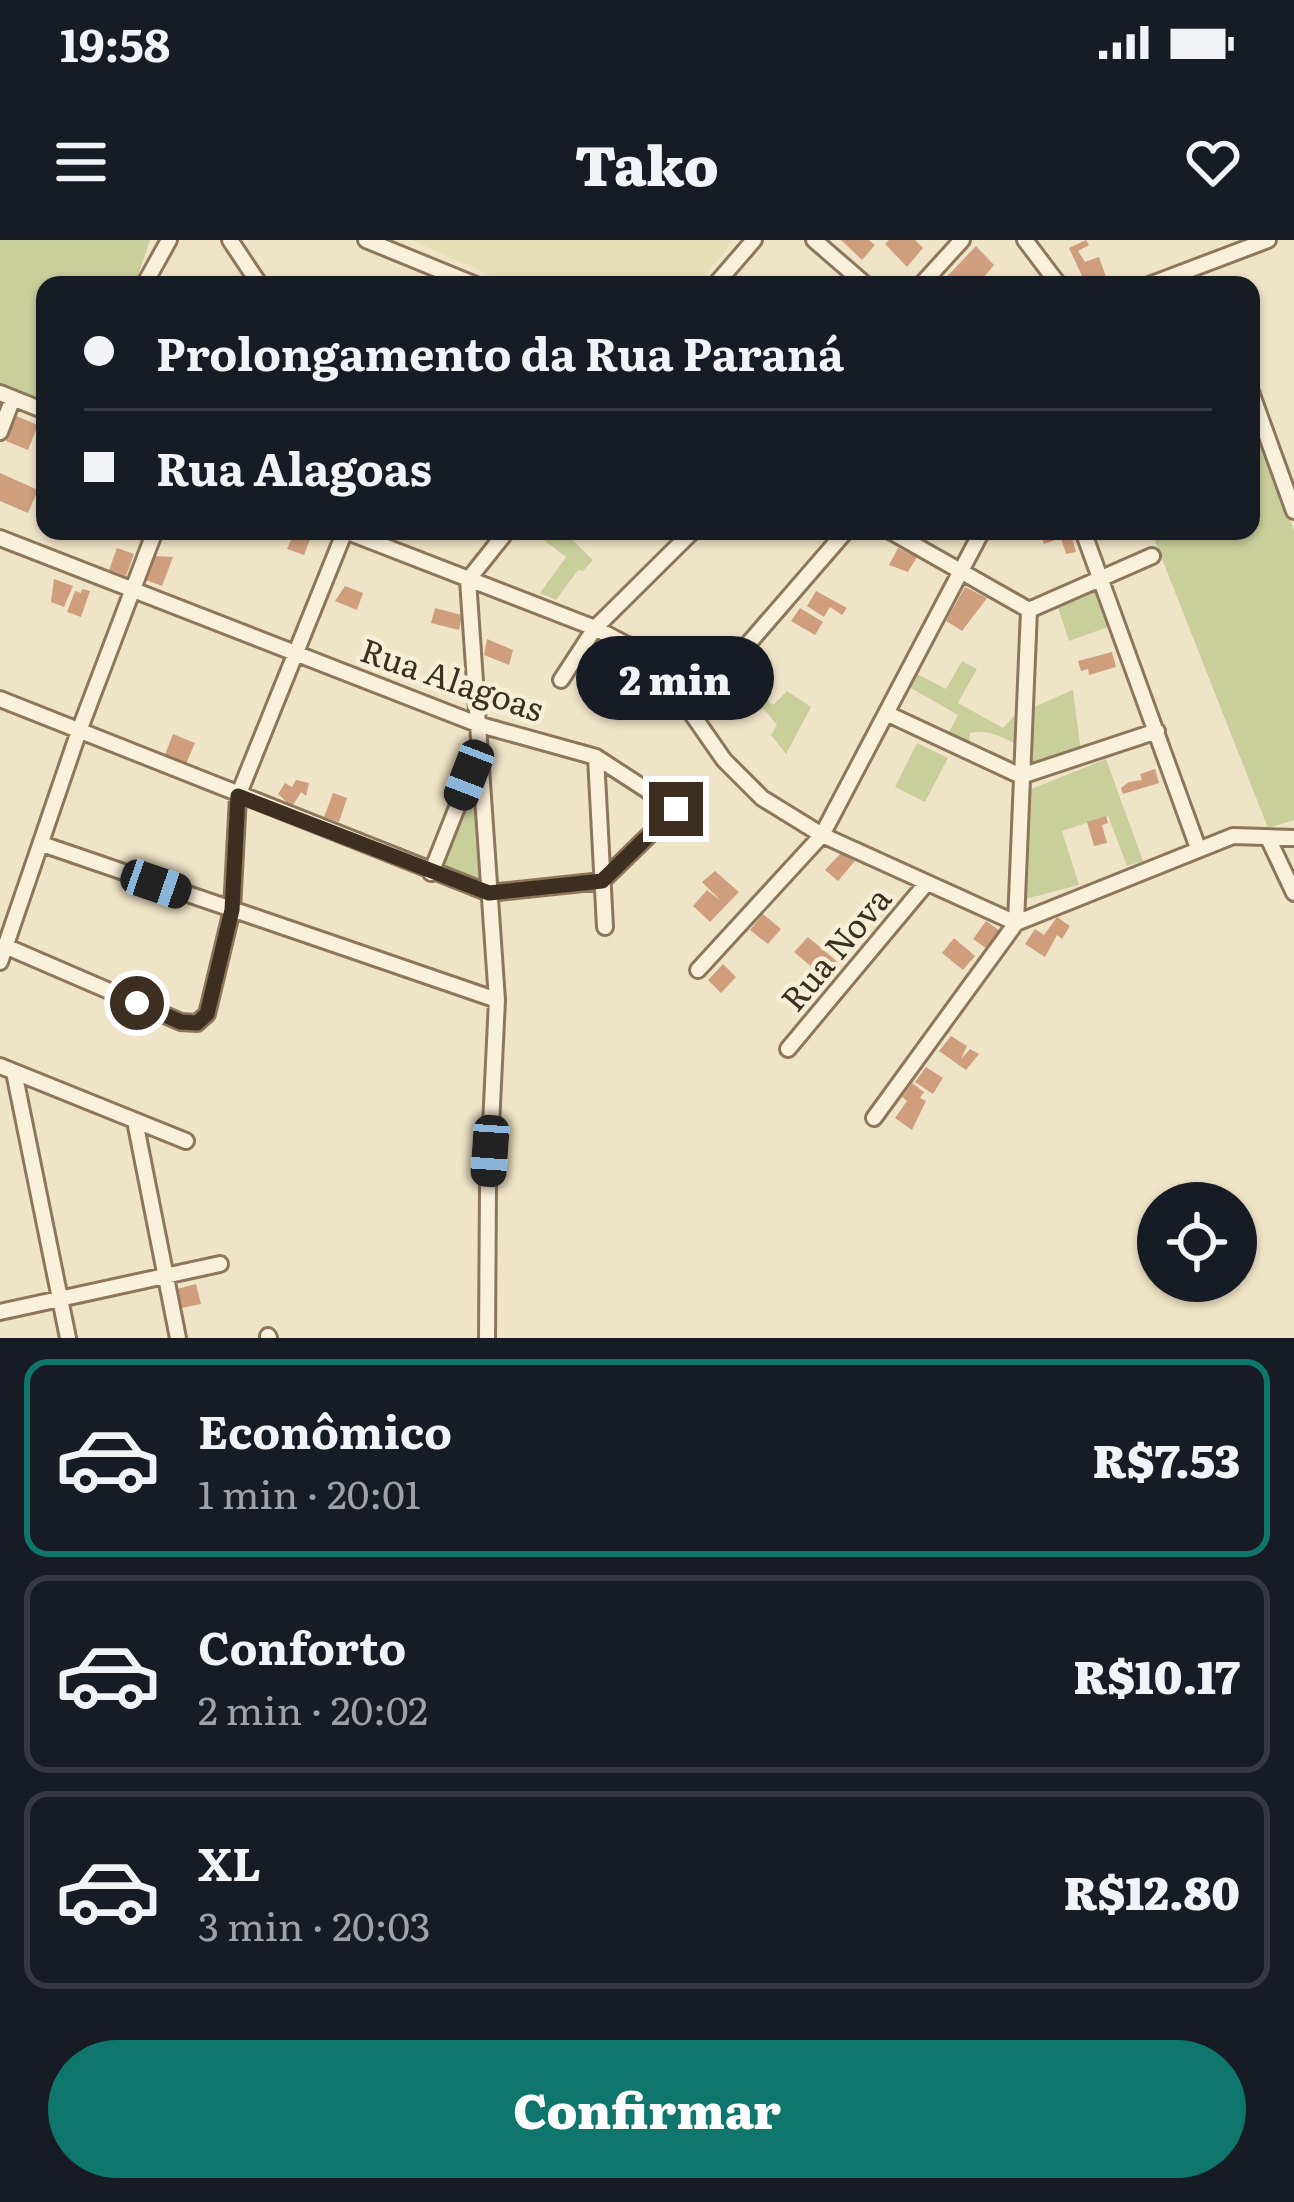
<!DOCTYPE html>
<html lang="pt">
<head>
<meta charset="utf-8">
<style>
  :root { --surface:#171b24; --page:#20242c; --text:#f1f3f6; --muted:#9ea1a6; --line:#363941; --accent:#0f766e }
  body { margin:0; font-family:Literata,serif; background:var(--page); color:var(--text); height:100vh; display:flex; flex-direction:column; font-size:45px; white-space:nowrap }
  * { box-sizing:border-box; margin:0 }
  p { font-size:39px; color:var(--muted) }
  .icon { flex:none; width:66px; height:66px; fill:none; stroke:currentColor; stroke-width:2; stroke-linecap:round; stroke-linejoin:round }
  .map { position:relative; height:1098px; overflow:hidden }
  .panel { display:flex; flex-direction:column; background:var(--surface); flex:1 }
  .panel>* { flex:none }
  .guide { position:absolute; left:36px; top:36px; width:1224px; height:264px; border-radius:24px; box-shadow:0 3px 9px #0004; display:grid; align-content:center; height:264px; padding:0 48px; background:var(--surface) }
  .controls { position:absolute; left:1137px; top:942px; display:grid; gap:24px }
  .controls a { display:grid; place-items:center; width:120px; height:120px; border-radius:50%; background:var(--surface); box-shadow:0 3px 9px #0004; font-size:60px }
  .end { position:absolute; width:54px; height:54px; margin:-27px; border:15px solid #3d2e20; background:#fff; box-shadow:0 0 0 6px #fff }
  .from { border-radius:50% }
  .bubble { position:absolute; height:84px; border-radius:42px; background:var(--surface); box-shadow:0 3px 9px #0004; font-size:39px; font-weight:800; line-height:84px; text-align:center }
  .car { position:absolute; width:36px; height:72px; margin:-36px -18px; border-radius:15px; box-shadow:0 0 9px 3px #0007; background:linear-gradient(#222 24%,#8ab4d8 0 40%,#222 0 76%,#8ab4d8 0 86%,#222 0) }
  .guide b { display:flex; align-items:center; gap:42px; height:114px; font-size:45px }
  .guide b+b { border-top:3px solid var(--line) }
  .guide i { width:30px; height:30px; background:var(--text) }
  ul { padding:21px 0 0; list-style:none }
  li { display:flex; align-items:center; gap:36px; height:198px; margin:0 24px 18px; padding:0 24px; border:6px solid var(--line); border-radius:24px }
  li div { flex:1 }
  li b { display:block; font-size:45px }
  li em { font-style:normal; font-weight:800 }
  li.current { border-color:var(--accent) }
  li>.icon { width:108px; height:108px; stroke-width:1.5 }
  .action { display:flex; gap:24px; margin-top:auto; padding:24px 48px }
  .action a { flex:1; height:138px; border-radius:72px; background:var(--accent); color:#fff; font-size:48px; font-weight:800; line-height:138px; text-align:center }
  .status { display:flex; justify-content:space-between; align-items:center; height:84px; padding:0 60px; background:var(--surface); direction:ltr }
  .status svg { height:33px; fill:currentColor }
  header { display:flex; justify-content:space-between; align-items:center; height:156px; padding:0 48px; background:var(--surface); font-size:54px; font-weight:800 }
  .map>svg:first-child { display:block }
  .farmland { fill:#e6deb5 }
  .green { fill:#c9cf9b }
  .building { fill:#cf9f7d }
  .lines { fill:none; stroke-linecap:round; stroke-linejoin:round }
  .minor-casing { stroke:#8d765c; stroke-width:20 }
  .minor { stroke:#faf1dc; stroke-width:14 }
  .route { stroke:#3d2e20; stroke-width:15 }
  .labels { text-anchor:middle; stroke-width:9; stroke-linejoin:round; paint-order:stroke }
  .street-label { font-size:33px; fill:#3d2e20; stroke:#f7eed8 }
</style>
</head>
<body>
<div class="status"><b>19:58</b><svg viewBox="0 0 49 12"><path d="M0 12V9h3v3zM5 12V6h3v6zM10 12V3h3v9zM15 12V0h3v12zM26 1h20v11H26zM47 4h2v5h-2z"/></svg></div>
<header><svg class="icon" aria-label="menu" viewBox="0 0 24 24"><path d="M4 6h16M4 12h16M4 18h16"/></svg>Tako<svg class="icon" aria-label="heart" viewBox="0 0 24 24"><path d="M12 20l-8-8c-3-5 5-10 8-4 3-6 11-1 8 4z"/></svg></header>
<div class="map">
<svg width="1294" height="1098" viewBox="0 0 1294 1098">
  <rect width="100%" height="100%" fill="#f0e4c8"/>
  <!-- farmland -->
  <path class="farmland" d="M411,0H729L733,2L696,45H512Z"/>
  <!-- green -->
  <path class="green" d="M0,0H150L138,35L127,45H45V162L0,143Z
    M1251,171L1294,291V580L1268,588L1151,291H1251Z
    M532,291H563L593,320L583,331L578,330L556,360L540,353L566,317Z
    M1095,352L1108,387L1069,401L1058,368Z
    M962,421L977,429L958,463L1003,488L1015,475L1014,503C999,496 987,489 970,493L969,506L948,494L958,475L909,447L917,434L946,449Z
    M739,438L773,465L787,451L811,467L786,514L771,495L777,485L764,469L754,473L733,444Z
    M1073,450L1081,512L1028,529L1034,467Z
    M917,503L948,518L925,562L895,547Z
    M1106,519L1143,621L1127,626L1108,576L1062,591L1079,645L1026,659L1029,550Z
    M477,528L485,645L439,627Z"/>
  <!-- building -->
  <path class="building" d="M841,0H869L875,5L862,20Z
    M889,0H915L923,8L907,27L885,4Z
    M1086,0L1089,5L1078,11L1085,22L1099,17L1106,37L1076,45L1074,39L1082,36L1069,8Z
    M976,6L994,25L983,38L987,45H939Z
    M16,176L38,185L28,210L6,201Z
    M0,233L38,250L28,273L0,261Z
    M295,291H313L304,315L287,309Z
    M1039,291H1070L1076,312L1066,314L1061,298L1044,304Z
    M117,308L134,314L126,336L109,330Z
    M898,308L917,317L908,332L889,325Z
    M155,316L173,317L162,346L146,340Z
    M54,339L73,346L64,367L51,362Z
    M345,346L363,353L357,370L335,361Z
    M965,347L987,358L962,391L946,381Z
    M82,349L90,351L81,377L67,372L75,351L81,353Z
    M816,351L847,368L842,375L830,367L824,377L807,366Z
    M435,368L462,375L459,390L431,383Z
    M800,368L823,382L815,395L791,381Z
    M487,399L513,410L509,425L484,415Z
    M1112,412L1116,427L1089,435L1088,429L1081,431L1078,421Z
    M173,494L195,503L186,524L164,517Z
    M1155,529L1159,543L1123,554L1121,548L1129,542L1142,540L1140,534Z
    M296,540L309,543L306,556L301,552L292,567L278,554L285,543L292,547Z
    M333,553L347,558L339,582L324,577Z
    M1106,576L1108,583L1102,585L1107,603L1094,606L1087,582Z
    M843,611L855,621L838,641L825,630Z
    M715,631L739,652L710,682L693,666L707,650L721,661L702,642Z
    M763,674L781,689L768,704L750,690Z
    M1057,677L1070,686L1062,699L1057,695L1045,717L1025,704L1035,689L1044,695Z
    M986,681L1000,691L987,709L973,699Z
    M808,697L840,724L827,740L794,712Z
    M954,698L975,716L963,730L942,713Z
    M723,724L736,737L721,753L708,740Z
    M951,796L967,806L961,819L970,809L979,814L966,830L939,811Z
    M926,827L943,838L933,854L915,842Z
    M912,843L924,852L920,858L926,861L912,890L895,878L907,861L902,857Z
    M196,1044L201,1064L182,1068L177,1049Z"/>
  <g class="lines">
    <defs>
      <path id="minor" d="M230,0L260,45
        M366,0L476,45
        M814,0L866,45
        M1025,0L1059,45
        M144,45L169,0
        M715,45L754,0
        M921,45L962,0
        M1149,45L1268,0
        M1251,152L1294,271
        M0,153L45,171
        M0,192L13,158
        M345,291L595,388L635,409L669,441L724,520L762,558L822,595L1016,683L1233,596L1294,598
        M890,291L1029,370L1152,316
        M1083,291L1198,608
        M0,298L477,484L596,517L676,569L602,641L489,653L0,459
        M468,340L497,760L488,948L487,1098
        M468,340L507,291
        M561,440L595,388L693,291
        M690,471L846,291
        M888,474L1021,536L1157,491
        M596,517L605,687
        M1268,598L1294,653
        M42,604L497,760
        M431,633L477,517
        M5,706L181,782L197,783L207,774L232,670L238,556L345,291
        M0,722L79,491L155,291
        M698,730L822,595L982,291
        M788,809L925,645
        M0,826L186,901
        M14,832L68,1098
        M874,878L1016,683L1029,370
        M135,881L178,1098
        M0,1072L220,1024
        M268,1096L269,1098"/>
    </defs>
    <!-- minor casing -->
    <use href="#minor" class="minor-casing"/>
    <!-- minor -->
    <use href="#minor" class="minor"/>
  </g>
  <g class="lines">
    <!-- route -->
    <path class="route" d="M137,763L181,782L197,783L207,774L232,670L238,556L489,653L602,641L676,569"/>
  </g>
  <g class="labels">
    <!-- street labels -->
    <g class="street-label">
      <text transform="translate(452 440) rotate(19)" y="12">Rua Alagoas</text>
      <text transform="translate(836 709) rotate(-50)" y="12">Rua Nova</text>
    </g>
  </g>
</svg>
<div class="controls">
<a><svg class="icon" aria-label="locate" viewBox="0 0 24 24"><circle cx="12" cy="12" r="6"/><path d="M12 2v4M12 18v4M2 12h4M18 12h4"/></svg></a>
</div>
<i class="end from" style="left:137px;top:763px"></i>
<i class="end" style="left:676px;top:569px"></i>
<div class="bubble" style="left:576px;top:396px;width:198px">2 min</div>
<i class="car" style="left:469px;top:535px;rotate:201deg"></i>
<i class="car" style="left:156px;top:644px;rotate:109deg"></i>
<i class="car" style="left:490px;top:911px;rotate:184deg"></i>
<div class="guide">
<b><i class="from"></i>Prolongamento da Rua Paraná</b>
<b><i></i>Rua Alagoas</b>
</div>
</div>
<section class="panel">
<ul>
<li class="current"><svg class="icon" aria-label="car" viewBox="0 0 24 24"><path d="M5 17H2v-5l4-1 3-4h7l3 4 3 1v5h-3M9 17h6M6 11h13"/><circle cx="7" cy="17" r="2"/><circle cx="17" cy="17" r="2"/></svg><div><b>Econômico</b><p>1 min · 20:01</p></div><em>R$7.53</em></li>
<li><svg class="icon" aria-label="car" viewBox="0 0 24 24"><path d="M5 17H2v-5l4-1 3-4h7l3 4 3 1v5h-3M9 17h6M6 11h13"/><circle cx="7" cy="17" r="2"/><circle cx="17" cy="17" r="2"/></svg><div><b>Conforto</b><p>2 min · 20:02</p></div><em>R$10.17</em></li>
<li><svg class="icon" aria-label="car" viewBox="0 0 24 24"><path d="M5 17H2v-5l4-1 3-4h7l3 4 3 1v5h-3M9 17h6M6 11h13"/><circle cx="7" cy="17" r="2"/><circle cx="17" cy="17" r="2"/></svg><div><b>XL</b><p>3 min · 20:03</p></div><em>R$12.80</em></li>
</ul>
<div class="action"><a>Confirmar</a></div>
</section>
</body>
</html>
